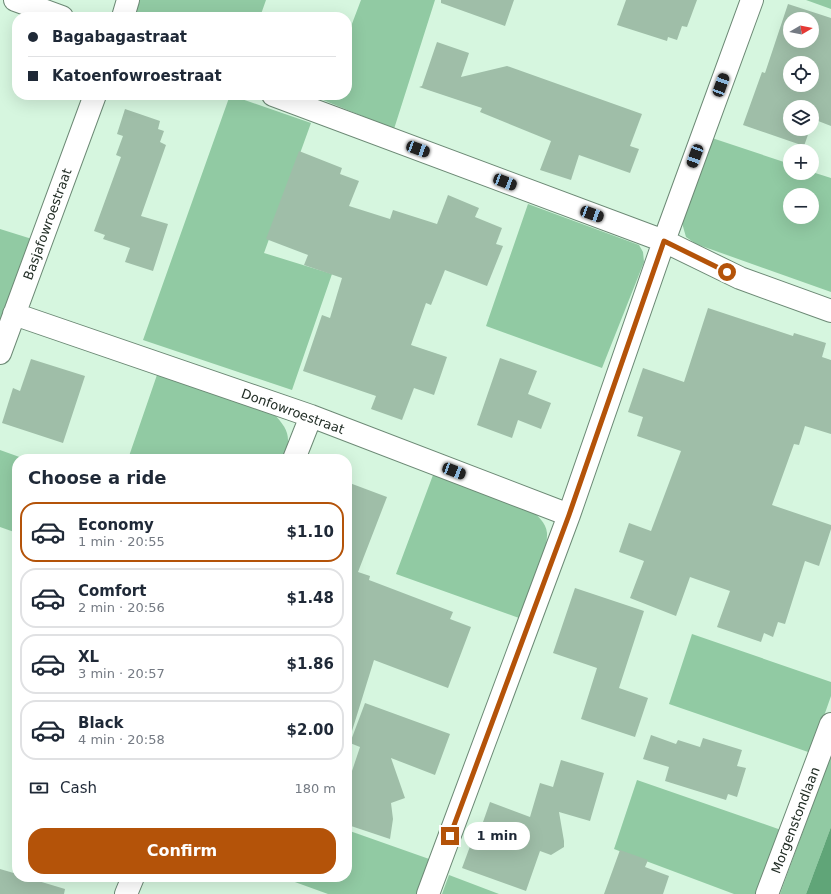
<!DOCTYPE html>
<html lang="en">
<head>
<meta charset="utf-8">
<style>
  :root { --surface:#fff; --page:#f2f2f3; --text:#1f2937; --muted:#747a83; --line:#e0e1e3; --accent:#b45309 }
  body { margin:0; font-family:"DejaVu Sans",sans-serif; background:var(--page); color:var(--text); height:100vh; display:flex; flex-direction:column; font-size:15px; white-space:nowrap }
  * { box-sizing:border-box; margin:0 }
  p { font-size:13px; color:var(--muted) }
  .icon { flex:none; width:22px; height:22px; fill:none; stroke:currentColor; stroke-width:2; stroke-linecap:round; stroke-linejoin:round }
  .map { position:relative; flex:1; overflow:hidden }
  .panel { position:absolute; left:12px; top:454px; width:340px; height:428px; display:flex; flex-direction:column; background:var(--surface); border-radius:16px; box-shadow:0 4px 16px #0002 }
  .panel>* { flex:none }
  .top-card { position:absolute; left:12px; top:12px; width:340px; height:88px; border-radius:16px; box-shadow:0 4px 16px #0002; display:grid; align-content:center; height:88px; padding:0 16px; background:var(--surface) }
  .needle { width:26px; rotate:80deg }
  .tools { position:absolute; left:783px; top:12px; display:grid; gap:8px }
  .tools a { display:grid; place-items:center; width:36px; height:36px; border-radius:50%; background:var(--surface); box-shadow:0 4px 16px #0002; font-size:20px }
  .end { position:absolute; width:18px; height:18px; margin:-9px; border:5px solid #b45309; background:#fff; box-shadow:0 0 0 2px #fff }
  .from { border-radius:50% }
  .bubble { position:absolute; height:28px; border-radius:14px; background:var(--surface); box-shadow:0 4px 16px #0002; font-size:13px; font-weight:800; line-height:28px; text-align:center }
  .car { position:absolute; width:12px; height:24px; margin:-12px -6px; border-radius:5px; box-shadow:0 0 3px 1px #0007; background:linear-gradient(#222 24%,#8ab4d8 0 40%,#222 0 76%,#8ab4d8 0 86%,#222 0) }
  .top-card b { display:flex; align-items:center; gap:14px; height:38px; font-size:15px }
  .top-card b+b { border-top:1px solid var(--line) }
  .top-card i { width:10px; height:10px; background:var(--text) }
  ul { padding:0; list-style:none }
  li { display:flex; align-items:center; gap:12px; height:60px; margin:0 8px 6px; padding:0 8px; border:2px solid var(--line); border-radius:16px }
  li div { flex:1 }
  li b { display:block; font-size:15px }
  li em { font-style:normal; font-weight:800 }
  li.active { border-color:var(--accent) }
  li>.icon { width:36px; height:36px; stroke-width:1.5 }
  h2 { padding:0 16px; font-size:18px; line-height:48px }
  .pay { display:flex; align-items:center; gap:10px; height:44px; padding:0 16px; font-size:15px }
  .pay p { margin-inline-start:auto }
  .button { display:flex; gap:8px; margin-top:auto; padding:8px 16px }
  .button a { flex:1; height:46px; border-radius:16px; background:var(--accent); color:#fff; font-size:16px; font-weight:800; line-height:46px; text-align:center }
  .map>svg:first-child { display:block }
  .green { fill:#91caa3; fill-rule:evenodd }
  .water { fill:#60a578 }
  .building { fill:#9fbea8; fill-rule:evenodd }
  .lines { fill:none; stroke-linecap:round; stroke-linejoin:round }
  .minor-casing { stroke:#6c8975; stroke-width:24 }
  .minor { stroke:#fff; stroke-width:22 }
  .route { stroke:#b45309; stroke-width:5 }
  .labels { text-anchor:middle; stroke-width:4; stroke-linejoin:round; paint-order:stroke }
  .street-label { font-size:13px; fill:#202c24; stroke:#fff }
</style>
</head>
<body>
<div class="map">
<svg width="831" height="894" viewBox="0 0 831 894">
  <rect width="100%" height="100%" fill="#d6f6df"/>
  <!-- green -->
  <path class="green" d="M130,0H266L260,17H129Z
    M361,0H435L394,129L323,100L325,95H347V37Z
    M806,0H831V9Z
    M230,95L311,123L264,253L332,274L292,390L143,340Z
    M712,138L790,164V173L812,172L831,178V292L696,244L686,237L680,216ZM790,195H812V217H790Z
    M528,204L639,245L643,252L644,262L602,368L486,326Z
    M0,229L32,239L0,324Z
    M158,372L273,413C288,429 292,436 284,459H128Z
    M0,450L25,459H17V533L0,527Z
    M433,475L529,509C537,515 546,522 547,533C548,555 527,597 519,618L396,574Z
    M692,634L831,682V696L811,753L669,704Z
    M831,755V827L806,894H780Z
    M637,780L784,831L762,894H734L614,849Z
    M347,830L432,860L420,894H328L281,877H347Z
    M449,875L499,894H442Z"/>
  <!-- water -->
  <path class="water" d="M831,827V894H806Z"/>
  <!-- building -->
  <path class="building" d="M441,0H514L505,26L441,3Z
    M626,0H697L687,27L682,26L677,40L668,37L667,41L617,25Z
    M788,4L831,18V126L813,119L812,122V107H790V129H810L804,146L743,125L762,72L765,73ZM790,19H812V41H790ZM790,63H812V85H790Z
    M437,42L469,53L461,77L507,66L642,114L630,146L639,149L630,173L579,155L571,180L540,170L551,141L480,112L482,108L419,87L422,86Z
    M125,109L160,121L158,129L164,131L160,142L166,145L141,216L168,224L153,271L125,262L130,248L103,239L105,235L94,231L121,157L116,155L123,136L117,134Z
    M299,151L342,168L340,174L359,181L349,206L390,219L393,210L437,224L448,195L479,208L475,217L502,228L496,244L503,246L487,286L445,270L431,305L426,303L411,345L447,357L434,395L414,388L402,420L371,409L376,396L303,371L322,315L330,318L342,278L304,265L308,255L266,239Z
    M708,308L793,336L794,333L826,343L822,357L831,360V434L805,426L799,445L794,444L772,505L831,525V529L819,566L805,561L785,624L778,622L773,637L764,633L761,642L717,627L730,591L690,577L676,616L630,598L644,561L619,552L629,523L651,531L681,451L637,436L643,417L628,412L643,368L684,382Z
    M500,358L537,371L528,394L551,403L541,429L518,420L512,438L477,425Z
    M31,359L85,376L63,443L2,423L13,388L20,391Z
    M347,482L387,497L358,572L370,576L369,580L453,612L450,619L471,627L448,688L374,660L352,731L347,730Z
    M575,588L644,611L619,688L648,698L635,737L581,719L597,668L553,653Z
    M365,703L450,734L435,775L391,758L405,798L391,803L393,819L390,839L351,826L347,816V786L360,747L350,743Z
    M651,735L676,744L678,740L700,747L703,738L742,750L737,766L746,768L737,797L728,794L726,800L665,781L669,767L643,759Z
    M561,760L604,773L590,821L559,812L564,841V847L551,855L540,851L526,891L462,868L472,841L476,842L490,802L530,817L540,783L553,787Z
    M620,850L648,860L645,867L669,876L663,894H604Z
    M0,869L17,874V877H25L65,889L64,894H0Z"/>
  <g class="lines">
    <defs>
      <path id="minor" d="M15,0L62,17
        M123,17L128,0
        M273,95L664,241L740,278L831,311
        M14,314L311,416L569,515
        M0,353L95,95
        M294,459L311,416
        M126,894L133,877
        M428,894L569,515L664,241L752,0
        M767,894L831,724"/>
    </defs>
    <!-- minor casing -->
    <use href="#minor" class="minor-casing"/>
    <!-- minor -->
    <use href="#minor" class="minor"/>
  </g>
  <g class="lines">
    <!-- route -->
    <path class="route" d="M450,836L569,515L664,241L727,272"/>
  </g>
  <g class="labels">
    <!-- street labels -->
    <g class="street-label">
      <text transform="translate(47 224) rotate(-70)" y="5">Basjafowroestraat</text>
      <text transform="translate(293 411) rotate(20)" y="5">Donfowroestraat</text>
      <text transform="translate(795 820) rotate(-69)" y="5">Morgenstondlaan</text>
    </g>
  </g>
</svg>
<div class="tools">
<a><svg class="needle" viewBox="-14 -14 28 28"><path d="M0-13l5 13h-10z" fill="#e53935"/><path d="M0 13l5-13h-10z" fill="#747a83"/></svg></a>
<a><svg class="icon" aria-label="locate" viewBox="0 0 24 24"><circle cx="12" cy="12" r="6"/><path d="M12 2v4M12 18v4M2 12h4M18 12h4"/></svg></a>
<a><svg class="icon" aria-label="layers" viewBox="0 0 24 24"><path d="M12 4l9 5-9 5-9-5zM3 14l9 5 9-5"/></svg></a>
<a>+</a>
<a>−</a>
</div>
<i class="end from" style="left:727px;top:272px"></i>
<i class="end" style="left:450px;top:836px"></i>
<div class="bubble" style="left:464px;top:822px;width:66px">1 min</div>
<i class="car" style="left:721px;top:85px;rotate:20deg"></i>
<i class="car" style="left:418px;top:149px;rotate:110deg"></i>
<i class="car" style="left:695px;top:156px;rotate:200deg"></i>
<i class="car" style="left:505px;top:182px;rotate:111deg"></i>
<i class="car" style="left:592px;top:214px;rotate:110deg"></i>
<i class="car" style="left:454px;top:471px;rotate:111deg"></i>
<div class="top-card">
<b><i class="from"></i>Bagabagastraat</b>
<b><i></i>Katoenfowroestraat</b>
</div>
<section class="panel">
<h2>Choose a ride</h2>
<ul>
<li class="active"><svg class="icon" aria-label="car" viewBox="0 0 24 24"><path d="M5 17H2v-5l4-1 3-4h7l3 4 3 1v5h-3M9 17h6M6 11h13"/><circle cx="7" cy="17" r="2"/><circle cx="17" cy="17" r="2"/></svg><div><b>Economy</b><p>1 min · 20:55</p></div><em>$1.10</em></li>
<li><svg class="icon" aria-label="car" viewBox="0 0 24 24"><path d="M5 17H2v-5l4-1 3-4h7l3 4 3 1v5h-3M9 17h6M6 11h13"/><circle cx="7" cy="17" r="2"/><circle cx="17" cy="17" r="2"/></svg><div><b>Comfort</b><p>2 min · 20:56</p></div><em>$1.48</em></li>
<li><svg class="icon" aria-label="car" viewBox="0 0 24 24"><path d="M5 17H2v-5l4-1 3-4h7l3 4 3 1v5h-3M9 17h6M6 11h13"/><circle cx="7" cy="17" r="2"/><circle cx="17" cy="17" r="2"/></svg><div><b>XL</b><p>3 min · 20:57</p></div><em>$1.86</em></li>
<li><svg class="icon" aria-label="car" viewBox="0 0 24 24"><path d="M5 17H2v-5l4-1 3-4h7l3 4 3 1v5h-3M9 17h6M6 11h13"/><circle cx="7" cy="17" r="2"/><circle cx="17" cy="17" r="2"/></svg><div><b>Black</b><p>4 min · 20:58</p></div><em>$2.00</em></li>
</ul>
<div class="pay"><svg class="icon" aria-label="cash" viewBox="0 0 24 24"><path d="M3 7h18v10H3z"/><circle cx="12" cy="12" r="2"/></svg>Cash<p>180 m</p></div>
<div class="button"><a>Confirm</a></div>
</section>
</div>
</body>
</html>
